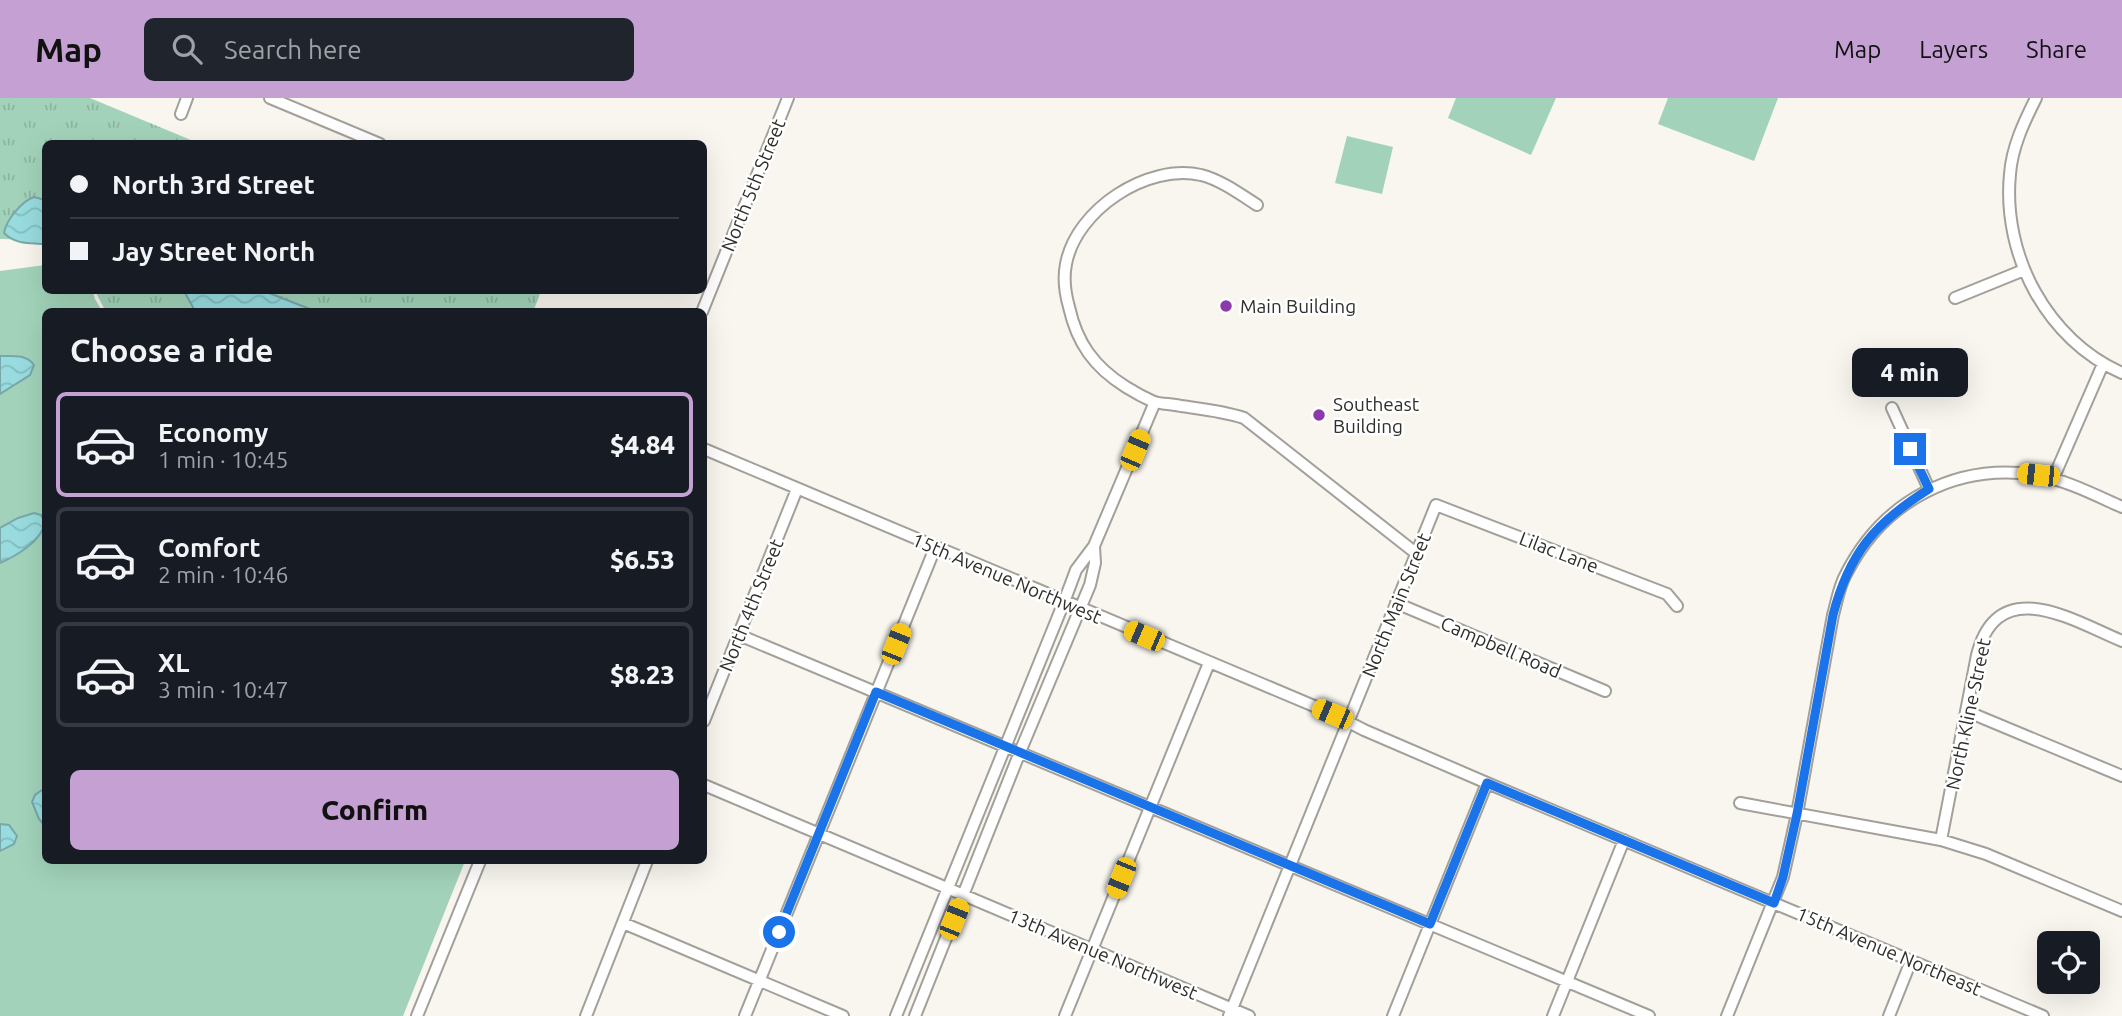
<!DOCTYPE html>
<html lang="en">
<head>
<meta charset="utf-8">
<style>
  :root { --surface:#171b24; --page:#20242c; --text:#f1f3f6; --muted:#9ea1a6; --line:#363941; --accent:#c4a0d3 }
  body { margin:0; font-family:Ubuntu,sans-serif; background:var(--page); color:var(--text); height:100vh; display:flex; flex-direction:column; font-size:26px; white-space:nowrap }
  * { box-sizing:border-box; margin:0 }
  p { font-size:23px; color:var(--muted) }
  .icon { flex:none; width:38px; height:38px; fill:none; stroke:currentColor; stroke-width:2; stroke-linecap:round; stroke-linejoin:round }
  .map { position:relative; flex:1; overflow:hidden }
  .drawer { position:absolute; left:42px; top:210px; width:665px; height:556px; display:flex; flex-direction:column; background:var(--surface); border-radius:10px; box-shadow:0 7px 28px #0002 }
  .drawer>* { flex:none }
  .banner { position:absolute; left:42px; top:42px; width:665px; height:154px; border-radius:10px; box-shadow:0 7px 28px #0002; display:grid; align-content:center; height:154px; padding:0 28px; background:var(--surface) }
  .tools { position:absolute; left:2037px; top:833px; display:grid; gap:14px }
  .tools a { display:grid; place-items:center; width:63px; height:63px; border-radius:10px; background:var(--surface); box-shadow:0 7px 28px #0002; font-size:35px }
  .end { position:absolute; width:32px; height:32px; margin:-16px; border:9px solid #1a73e8; background:#fff; box-shadow:0 0 0 4px #fff }
  .from { border-radius:50% }
  .bubble { position:absolute; height:49px; border-radius:10px; background:var(--surface); box-shadow:0 7px 28px #0002; font-size:23px; font-weight:800; line-height:49px; text-align:center }
  .car { position:absolute; width:21px; height:42px; margin:-21px -10px; border-radius:9px; box-shadow:0 0 5px 2px #0007; background:linear-gradient(#f5c518 24%,#345 0 40%,#f5c518 0 76%,#345 0 86%,#f5c518 0) }
  .banner b { display:flex; align-items:center; gap:24px; height:66px; font-size:26px }
  .banner b+b { border-top:2px solid var(--line) }
  .banner i { width:18px; height:18px; background:var(--text) }
  ul { padding:0; list-style:none }
  li { display:flex; align-items:center; gap:21px; height:105px; margin:0 14px 10px; padding:0 14px; border:4px solid var(--line); border-radius:10px }
  li div { flex:1 }
  li b { display:block; font-size:26px }
  li em { font-style:normal; font-weight:800 }
  li.current { border-color:var(--accent) }
  li>.icon { width:63px; height:63px; stroke-width:1.5 }
  h2 { padding:0 28px; font-size:32px; line-height:84px }
  .action { display:flex; gap:14px; margin-top:auto; padding:14px 28px }
  .action a { flex:1; height:80px; border-radius:10px; background:var(--accent); color:#111; font-size:28px; font-weight:800; line-height:80px; text-align:center }
  header { display:flex; align-items:center; gap:42px; box-sizing:border-box; height:98px; padding:0 35px; background:var(--accent); color:#111 }
  header strong { font-size:33px }
  nav { display:flex; gap:38px; margin-inline-start:auto; font-size:24px }
  .search { width:490px; height:63px; background:var(--page); display:flex; align-items:center; gap:18px; box-sizing:border-box; padding:0 24px; border-radius:10px; color:var(--muted); font-size:26px }
  .map>svg:first-child { display:block }
  .grass { fill:#a2d3ba }
  .park { fill:url(#park-tufts) }
  .water { fill:url(#water-waves); stroke:#78a8a9; stroke-width:2 }
  .lines { fill:none; stroke-linecap:round; stroke-linejoin:round }
  .minor-casing { stroke:#a2a099; stroke-width:14 }
  .minor { stroke:#fff; stroke-width:10 }
  .route { stroke:#1a73e8; stroke-width:9 }
  .poi-dot { fill:#8c3aa9; stroke:#fff; stroke-width:2.5 }
  .labels { text-anchor:middle; stroke-width:5; stroke-linejoin:round; paint-order:stroke }
  .street-label { font-size:19px; fill:#2e2e2b; stroke:#fff }
  .poi-label { font-size:19px; fill:#2e2e2b; stroke:#fff; text-anchor:start }
</style>
</head>
<body>
<header>
<strong>Map</strong>
<div class="search"><svg class="icon" aria-label="search" viewBox="0 0 24 24"><circle cx="10" cy="10" r="6"/><path d="M15 15l6 6"/></svg>Search here</div>
<nav><a>Map</a><a>Layers</a><a>Share</a></nav>
</header>
<div class="map">
<svg width="2122" height="918" viewBox="0 0 2122 918">
  <defs>
    <pattern id="park-tufts" width="24" height="20" patternUnits="userSpaceOnUse" patternTransform="scale(1.75)"><rect width="24" height="20" fill="#a2d3ba"/><path d="M3 7l-1-3M5 7V3M7 7l1-3M15 17l-1-3M17 17v-4M19 17l1-3" fill="none" stroke="#8cb5a0"/></pattern>
    <pattern id="water-waves" width="16" height="10" patternUnits="userSpaceOnUse" patternTransform="scale(1.75)"><rect width="16" height="10" fill="#98dcdf"/><path d="M0 5q4-4 8 0t8 0" fill="none" stroke="#83bdc0"/></pattern>
  </defs>
  <rect width="100%" height="100%" fill="#f8f6ef"/>
  <!-- grass -->
  <path class="grass" d="M1456,0H1556L1531,57L1448,20Z
    M1668,0H1778L1754,63L1658,26Z
    M1347,38L1393,49L1382,96L1335,85Z
    M45,167L46,192L93,193L95,201L102,213L46,214V763H465L403,918H0V173Z"/>
  <!-- park -->
  <path class="park" d="M0,0H90L198,45L46,46L45,142L0,141Z
    M95,193H541L533,214H106Z"/>
  <!-- water -->
  <path class="water" d="M34,99L45,102V146C30,145 16,147 4,135C6,122 22,103 34,99Z
    M184,193H264L315,213H195Z
    M0,258C13,258 26,256 34,267L30,277L0,296Z
    M34,415L41,417L45,424C42,443 16,458 0,465V430L18,420Z
    M45,690V728L39,721L32,704L35,697Z
    M0,726L9,727L17,738L14,746L0,753Z"/>
  <g class="lines">
    <defs>
      <path id="minor" d="M270,0L380,46
        M2036,0C2024,24 2012,49 2010,76C2002,157 2047,242 2122,275
        M181,16L187,0
        M1257,107C1240,96 1221,82 1201,77C1147,65 1076,112 1066,166C1063,181 1065,195 1069,209C1077,245 1094,269 1126,289C1134,294 1145,300 1154,304C1162,306 1172,306 1181,308C1202,311 1223,313 1244,320L1417,456
        M1955,200L2024,172
        M702,214L788,0
        M1892,310L1929,391
        M704,351L1333,616L1364,632L1487,685L2043,918
        M2053,381L2103,266
        M1396,505L1605,593
        M739,537L1649,918
        M1966,613L2122,678
        M704,623L797,391
        M704,687L1249,918
        M1740,705L1941,742L1986,756L2122,813
        M1941,742L1977,557C1998,475 2072,522 2122,543
        M623,825L843,918
        M417,918L480,763
        M586,918L647,763
        M745,918L935,450
        M896,918L1064,504L1076,472L1094,448L1155,304
        M915,918L1020,654L1090,487L1095,465L1094,448
        M1065,918L1209,565
        M1229,918L1436,407L1667,496L1677,508
        M1393,918L1487,685
        M1553,918L1624,742
        M1727,918L1783,779L1797,716L1833,517C1837,503 1839,488 1846,476C1883,403 1956,364 2037,377C2066,382 2095,397 2122,409
        M1889,918L1911,863"/>
    </defs>
    <!-- minor casing -->
    <use href="#minor" class="minor-casing"/>
    <!-- minor -->
    <use href="#minor" class="minor"/>
  </g>
  <g class="lines">
    <!-- route -->
    <path class="route" d="M779,834L876,594L1430,826L1487,685L1774,805L1783,779L1797,716L1833,517C1849,455 1876,424 1929,391L1910,351"/>
  </g>
  <!-- markers -->
  <g class="poi-dot">
    <circle cx="1226" cy="208" r="7"/>
    <circle cx="1319" cy="317" r="7"/>
  </g>
  <g class="labels">
    <!-- street labels -->
    <g class="street-label">
      <text transform="translate(753 87) rotate(-68)" y="7">North 5th Street</text>
      <text transform="translate(1559 454) rotate(21)" y="7">Lilac Lane</text>
      <text transform="translate(1007 480) rotate(23)" y="7">15th Avenue Northwest</text>
      <text transform="translate(751 507) rotate(-68)" y="7">North 4th Street</text>
      <text transform="translate(1396 507) rotate(-68)" y="7">North Main Street</text>
      <text transform="translate(1501 549) rotate(23)" y="7">Campbell Road</text>
      <text transform="translate(1968 616) rotate(-78)" y="7">North Kline Street</text>
      <text transform="translate(1889 853) rotate(23)" y="7">15th Avenue Northeast</text>
      <text transform="translate(1103 856) rotate(23)" y="7">13th Avenue Northwest</text>
    </g>
    <!-- poi labels -->
    <g class="poi-label">
      <text x="1240" y="215">Main Building</text>
      <text x="1333" y="313">Southeast<tspan x="1333" dy="22">Building</tspan></text>
    </g>
  </g>
</svg>
<div class="tools">
<a><svg class="icon" aria-label="locate" viewBox="0 0 24 24"><circle cx="12" cy="12" r="6"/><path d="M12 2v4M12 18v4M2 12h4M18 12h4"/></svg></a>
</div>
<i class="end from" style="left:779px;top:834px"></i>
<i class="end" style="left:1910px;top:351px"></i>
<div class="bubble" style="left:1852px;top:250px;width:116px">4 min</div>
<i class="car" style="left:1135px;top:352px;rotate:23deg"></i>
<i class="car" style="left:2038px;top:377px;rotate:276deg"></i>
<i class="car" style="left:1144px;top:538px;rotate:293deg"></i>
<i class="car" style="left:896px;top:546px;rotate:22deg"></i>
<i class="car" style="left:1332px;top:616px;rotate:293deg"></i>
<i class="car" style="left:1121px;top:780px;rotate:202deg"></i>
<i class="car" style="left:954px;top:821px;rotate:22deg"></i>
<div class="banner">
<b><i class="from"></i>North 3rd Street</b>
<b><i></i>Jay Street North</b>
</div>
<section class="drawer">
<h2>Choose a ride</h2>
<ul>
<li class="current"><svg class="icon" aria-label="car" viewBox="0 0 24 24"><path d="M5 17H2v-5l4-1 3-4h7l3 4 3 1v5h-3M9 17h6M6 11h13"/><circle cx="7" cy="17" r="2"/><circle cx="17" cy="17" r="2"/></svg><div><b>Economy</b><p>1 min · 10:45</p></div><em>$4.84</em></li>
<li><svg class="icon" aria-label="car" viewBox="0 0 24 24"><path d="M5 17H2v-5l4-1 3-4h7l3 4 3 1v5h-3M9 17h6M6 11h13"/><circle cx="7" cy="17" r="2"/><circle cx="17" cy="17" r="2"/></svg><div><b>Comfort</b><p>2 min · 10:46</p></div><em>$6.53</em></li>
<li><svg class="icon" aria-label="car" viewBox="0 0 24 24"><path d="M5 17H2v-5l4-1 3-4h7l3 4 3 1v5h-3M9 17h6M6 11h13"/><circle cx="7" cy="17" r="2"/><circle cx="17" cy="17" r="2"/></svg><div><b>XL</b><p>3 min · 10:47</p></div><em>$8.23</em></li>
</ul>
<div class="action"><a>Confirm</a></div>
</section>
</div>
</body>
</html>
